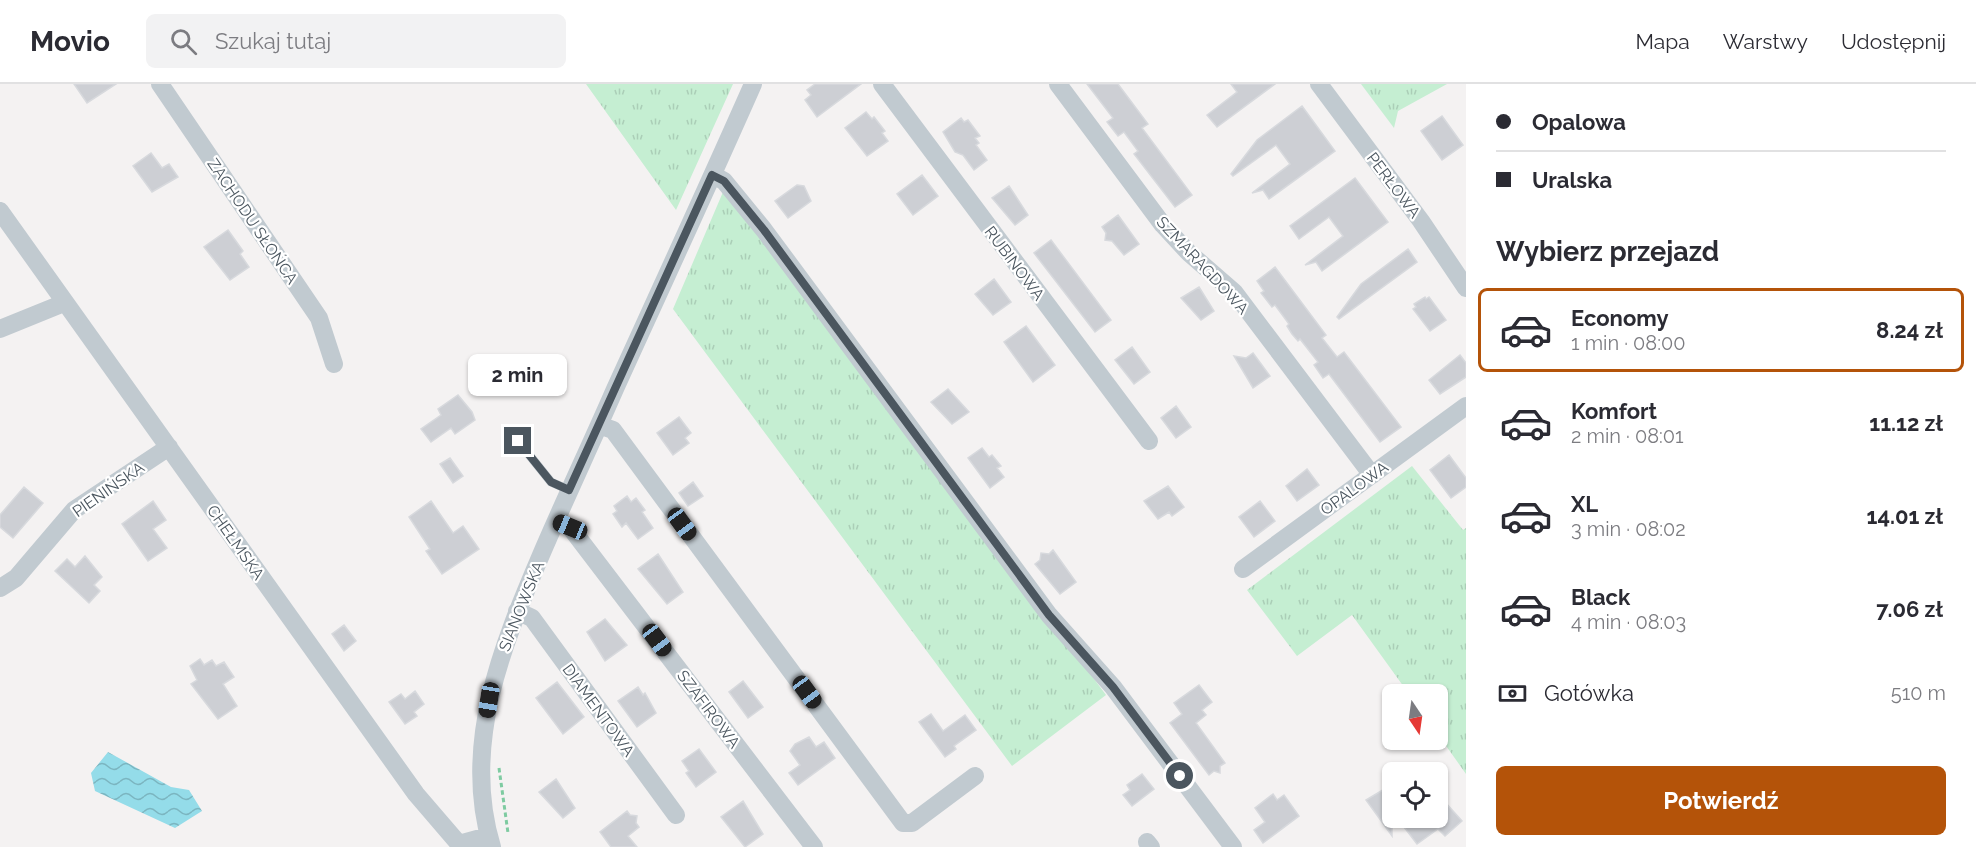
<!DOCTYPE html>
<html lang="pl">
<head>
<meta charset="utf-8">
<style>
  :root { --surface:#fff; --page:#f2f2f3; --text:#2b2b33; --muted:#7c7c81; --line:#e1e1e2; --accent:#b45309 }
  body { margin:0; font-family:Raleway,sans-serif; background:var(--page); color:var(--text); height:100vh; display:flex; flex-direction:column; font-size:22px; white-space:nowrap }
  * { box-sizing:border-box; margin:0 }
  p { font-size:20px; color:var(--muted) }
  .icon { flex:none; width:33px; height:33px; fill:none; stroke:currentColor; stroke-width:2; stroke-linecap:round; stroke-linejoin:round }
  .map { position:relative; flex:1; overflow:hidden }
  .details { display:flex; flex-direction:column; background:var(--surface); width:510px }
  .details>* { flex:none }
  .hud { display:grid; align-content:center; height:132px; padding:0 30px; background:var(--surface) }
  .needle { width:39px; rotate:167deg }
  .buttons { position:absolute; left:1382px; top:600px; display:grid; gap:12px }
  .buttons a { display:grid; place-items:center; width:66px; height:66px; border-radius:9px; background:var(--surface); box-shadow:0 2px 4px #0004; font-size:30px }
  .end { position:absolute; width:27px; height:27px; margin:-14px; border:8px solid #4b565f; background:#fff; box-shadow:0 0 0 3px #fff }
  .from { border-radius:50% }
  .bubble { position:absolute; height:42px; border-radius:9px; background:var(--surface); box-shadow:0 2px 4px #0004; font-size:20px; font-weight:700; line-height:42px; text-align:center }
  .car { position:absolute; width:18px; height:36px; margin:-18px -9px; border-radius:8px; box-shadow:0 0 4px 2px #0007; background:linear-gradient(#222 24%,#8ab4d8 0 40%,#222 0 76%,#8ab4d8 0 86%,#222 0) }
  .hud b { display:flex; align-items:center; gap:21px; height:57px; font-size:22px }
  .hud b+b { border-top:2px solid var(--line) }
  .hud i { width:15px; height:15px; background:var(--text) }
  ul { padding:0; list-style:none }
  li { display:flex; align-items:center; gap:18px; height:84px; margin:0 12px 9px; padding:0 18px; border:3px solid transparent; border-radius:9px }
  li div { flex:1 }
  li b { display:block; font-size:22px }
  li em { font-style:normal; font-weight:700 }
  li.current { border-color:var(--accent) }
  li>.icon { width:54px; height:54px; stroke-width:1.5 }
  h2 { padding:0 30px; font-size:27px; line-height:72px }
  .pay { display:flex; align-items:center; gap:15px; height:66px; padding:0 30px; font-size:22px }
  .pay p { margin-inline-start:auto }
  .cta { display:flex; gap:12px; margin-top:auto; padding:12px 30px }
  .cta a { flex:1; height:69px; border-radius:9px; background:var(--accent); color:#fff; font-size:24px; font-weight:700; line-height:69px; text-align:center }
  header { display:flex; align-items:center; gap:36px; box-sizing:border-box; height:84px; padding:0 30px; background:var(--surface); border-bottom:2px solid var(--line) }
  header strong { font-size:28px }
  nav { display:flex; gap:33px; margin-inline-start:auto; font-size:21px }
  .search { width:420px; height:54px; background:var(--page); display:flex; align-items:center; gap:15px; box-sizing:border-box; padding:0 21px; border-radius:9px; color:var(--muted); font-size:22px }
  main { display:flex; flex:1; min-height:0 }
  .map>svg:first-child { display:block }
  .grass { fill:url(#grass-tufts) }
  .water { fill:url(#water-waves) }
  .building { fill:#cdcfd4; stroke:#d7d9dd; stroke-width:1.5 }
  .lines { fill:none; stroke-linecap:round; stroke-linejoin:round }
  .path { stroke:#7ecba1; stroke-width:3; stroke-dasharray:4.5 3; stroke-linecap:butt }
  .service { stroke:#c1cad0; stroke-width:9 }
  .minor { stroke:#c1cad0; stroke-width:18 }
  .route { stroke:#4b565f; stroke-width:8 }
  .labels { text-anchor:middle; stroke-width:4.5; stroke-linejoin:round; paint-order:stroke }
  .street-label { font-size:16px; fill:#4b565f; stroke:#fff }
</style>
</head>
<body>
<header>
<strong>Movio</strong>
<div class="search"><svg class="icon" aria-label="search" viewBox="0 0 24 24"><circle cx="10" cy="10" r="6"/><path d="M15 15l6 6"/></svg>Szukaj tutaj</div>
<nav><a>Mapa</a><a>Warstwy</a><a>Udostępnij</a></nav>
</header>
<main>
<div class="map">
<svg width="1466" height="763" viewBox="0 0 1466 763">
  <defs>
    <pattern id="grass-tufts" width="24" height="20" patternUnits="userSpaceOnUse" patternTransform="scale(1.5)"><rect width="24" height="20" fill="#c5eed2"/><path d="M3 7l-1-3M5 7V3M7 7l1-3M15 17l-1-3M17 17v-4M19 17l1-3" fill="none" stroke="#abceb7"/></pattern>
    <pattern id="water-waves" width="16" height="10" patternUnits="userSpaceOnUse" patternTransform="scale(1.5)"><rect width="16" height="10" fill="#94dce9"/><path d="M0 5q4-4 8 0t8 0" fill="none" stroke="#7bb5c0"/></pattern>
  </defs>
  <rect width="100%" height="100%" fill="#f4f2f2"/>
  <!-- grass -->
  <path class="grass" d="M586,0H733L676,126Z
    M1361,0H1447L1398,27L1394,44Z
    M723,108H731L1106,611L1012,682L673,225Z
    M1412,382L1463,446L1466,444V690L1437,649V610H1409L1352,531L1297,572L1247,506Z"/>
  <!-- water -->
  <path class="water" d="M108,668L171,703L189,706L202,727L175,744L95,707L91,689Z"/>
  <!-- building -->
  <path class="building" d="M74,0H116L87,19Z
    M815,0H861L817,33L805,16L811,11L807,6Z
    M1087,0H1118L1148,40L1142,44L1192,111L1175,123L1134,70L1138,67L1124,48L1118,52L1107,38L1113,34Z
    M1231,0H1275L1217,43L1207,31L1237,8Z
    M1302,22L1335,67L1269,115L1263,106L1252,109L1290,80L1276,61L1233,92L1231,90L1257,56Z
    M866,28L872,35L874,33L885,47L882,49L888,57L867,72L845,44Z
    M1442,32L1463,61L1442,76L1421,47Z
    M961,34L964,38L968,36L980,52L975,54L979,59L976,61L987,76L974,86L963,71L955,68L943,48Z
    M151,69L162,84L169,80L178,93L152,108L133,82Z
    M922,91L938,112L913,131L897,110Z
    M1355,94L1388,138L1322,187L1316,178L1305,181L1343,152L1329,133L1299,155L1290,142Z
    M797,101L804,102L811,117L788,134L775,117Z
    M1009,102L1028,131L1015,141L992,114Z
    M1118,131L1139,160L1124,171L1112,157L1105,156L1106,149L1102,143Z
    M228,146L243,167L240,170L249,183L230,196L204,163Z
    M1051,156L1111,236L1095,248L1034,169Z
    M1408,165L1417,178L1339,235L1337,233L1361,200Z
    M1275,183L1326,251L1322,254L1337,273L1344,268L1401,343L1380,358L1329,290L1323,294L1314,281L1318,278L1300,255L1298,257L1292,250L1287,242L1289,240L1275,221L1272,223L1261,209L1264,207L1257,197Z
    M994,195L1011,218L993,231L975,210Z
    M1199,203L1214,227L1201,236L1181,214Z
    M1425,213L1426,215L1429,213L1446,236L1430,247L1413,225L1416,223L1414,220Z
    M1026,242L1055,281L1033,298L1004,258Z
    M1132,263L1150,288L1134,300L1115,276Z
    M1253,269L1270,292L1253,304L1234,272L1246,274Z
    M1460,271L1466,279V293L1440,310L1429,296Z
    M948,305L969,328L952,340L931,318Z
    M458,311L472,328L475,336L455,350L451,344L431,358L421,345L441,331L438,325Z
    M1176,322L1191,343L1176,354L1161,334Z
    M679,333L691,349L685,354L689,359L673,371L657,349Z
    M982,364L989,373L992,371L1001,382L997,384L1004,393L990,404L968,374Z
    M1449,371L1466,394V403L1451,414L1430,386Z
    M450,374L463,392L453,399L440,380Z
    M1307,385L1319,401L1297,417L1286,402Z
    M693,398L703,412L688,422L679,409Z
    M1168,402L1184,423L1172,432L1169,428L1158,435L1144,417Z
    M24,403L43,419L13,454L0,443V431Z
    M627,412L631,418L636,414L645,426L642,428L653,444L638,455L626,439L622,443L613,430L617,427L614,422Z
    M153,417L166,436L153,445L167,464L148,477L122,440Z
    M431,417L453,449L463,442L479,465L442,490L426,467L430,465L409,433Z
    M1260,417L1275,437L1254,453L1239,433Z
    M1053,466L1076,498L1060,510L1035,480L1040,476L1041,469L1049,470Z
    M658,470L683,508L667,520L638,485Z
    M85,472L102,493L94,501L100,507L89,519L55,487L67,475L75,483Z
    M605,535L627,561L605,577L587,548Z
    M344,541L356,557L344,567L332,550Z
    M200,575L204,581L212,576L216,582L224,578L234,593L223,600L237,622L218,635L191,600L197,596L190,582Z
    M743,597L763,623L748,634L729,608Z
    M557,598L584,633L563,650L536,614Z
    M1199,601L1212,618L1202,626L1206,631L1196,639L1225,679L1220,682V689L1214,687L1209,691L1170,639L1182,630L1174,619Z
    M638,603L643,611L645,609L656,629L637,643L618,617Z
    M415,607L424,620L414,628L417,632L405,640L389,618L401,610L405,615Z
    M931,630L943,647L965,631L976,646L954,662L956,665L945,673L919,638Z
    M809,653L816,663L824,658L835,674L798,701L789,689L800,681L790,667L795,660Z
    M699,665L716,688L696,703L686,689L689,687L682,677Z
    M1142,690L1154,705L1132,722L1123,711L1130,706L1127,701Z
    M556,695L575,724L563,734L539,708Z
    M1386,704L1392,713V752L1366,716Z
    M1273,710L1277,716L1284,711L1299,732L1263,759L1254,746L1265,738L1255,724Z
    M743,717L763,750L745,763L721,733Z
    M1445,718L1462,737L1445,752L1438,745L1417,760L1397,734H1437V725Z
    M627,727L630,731L637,732L636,739L639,743L628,752L637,763H611L600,748Z"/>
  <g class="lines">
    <!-- path -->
    <path class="path" d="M499,684L508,749"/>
    <!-- service -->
    <path class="service" d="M518,357L551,398L569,406"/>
    <!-- minor -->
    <path class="minor" d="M160,0L319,234L334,280
      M882,0L1149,357
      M1058,0L1163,141L1189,169L1234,208L1372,391
      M1319,0L1421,137L1466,204
      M713,91L724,97L764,146L1049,531L1113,603L1233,763
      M0,127L416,710L459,760L488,752
      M0,245L64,219
      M599,341L613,346L903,739H912L975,692
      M556,437L570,443L814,763
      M1243,485L1466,322
      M0,504L16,494L74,426L169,363
      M517,527L532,534L676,731
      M1147,758L1151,763
      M492,763C461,662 502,562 541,471C565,415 591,360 615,305C661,204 708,102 753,0"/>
  </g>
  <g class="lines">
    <!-- route -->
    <path class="route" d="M518,357L551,398L569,406L712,91L724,97L764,146L1049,531L1113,603L1180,692"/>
  </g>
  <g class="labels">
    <!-- street labels -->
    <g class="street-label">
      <text transform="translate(1394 101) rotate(53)" y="6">PERŁOWA</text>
      <text transform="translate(253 137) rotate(56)" y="6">ZACHODU SŁOŃCA</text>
      <text transform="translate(1015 179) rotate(53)" y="6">RUBINOWA</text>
      <text transform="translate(1203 181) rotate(47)" y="6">SZMARAGDOWA</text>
      <text transform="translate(1354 404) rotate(-36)" y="6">OPALOWA</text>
      <text transform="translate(108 405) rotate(-35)" y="6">PIENIŃSKA</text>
      <text transform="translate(236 458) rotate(55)" y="6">CHEŁMSKA</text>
      <text transform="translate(521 522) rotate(-68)" y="6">SIANOWSKA</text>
      <text transform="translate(709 625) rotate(53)" y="6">SZAFIROWA</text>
      <text transform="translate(599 626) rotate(54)" y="6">DIAMENTOWA</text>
    </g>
  </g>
</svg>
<div class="buttons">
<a><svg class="needle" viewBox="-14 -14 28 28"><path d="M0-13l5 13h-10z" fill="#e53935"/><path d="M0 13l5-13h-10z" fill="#7c7c81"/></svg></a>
<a><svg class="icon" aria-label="locate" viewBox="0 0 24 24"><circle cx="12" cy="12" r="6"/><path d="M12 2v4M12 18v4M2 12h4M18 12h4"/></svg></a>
</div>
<i class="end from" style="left:1180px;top:692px"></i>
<i class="end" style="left:518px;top:357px"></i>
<div class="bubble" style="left:468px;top:270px;width:99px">2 min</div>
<i class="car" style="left:682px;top:440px;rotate:144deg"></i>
<i class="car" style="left:570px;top:443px;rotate:292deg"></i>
<i class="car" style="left:657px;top:556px;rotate:143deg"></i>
<i class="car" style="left:807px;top:608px;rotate:144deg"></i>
<i class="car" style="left:489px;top:616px;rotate:189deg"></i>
</div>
<section class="details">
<div class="hud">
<b><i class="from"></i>Opalowa</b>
<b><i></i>Uralska</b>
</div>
<h2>Wybierz przejazd</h2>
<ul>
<li class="current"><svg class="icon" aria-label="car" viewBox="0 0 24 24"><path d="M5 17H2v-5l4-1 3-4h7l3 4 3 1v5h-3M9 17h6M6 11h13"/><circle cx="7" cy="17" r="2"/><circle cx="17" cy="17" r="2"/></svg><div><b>Economy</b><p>1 min · 08:00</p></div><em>8.24 zł</em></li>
<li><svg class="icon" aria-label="car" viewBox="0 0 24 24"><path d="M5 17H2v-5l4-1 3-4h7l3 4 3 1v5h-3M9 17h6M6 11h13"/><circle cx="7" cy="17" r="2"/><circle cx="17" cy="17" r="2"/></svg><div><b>Komfort</b><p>2 min · 08:01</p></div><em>11.12 zł</em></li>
<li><svg class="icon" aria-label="car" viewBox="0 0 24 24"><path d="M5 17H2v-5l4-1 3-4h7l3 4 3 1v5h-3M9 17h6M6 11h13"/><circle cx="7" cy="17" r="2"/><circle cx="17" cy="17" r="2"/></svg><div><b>XL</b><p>3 min · 08:02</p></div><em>14.01 zł</em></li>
<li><svg class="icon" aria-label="car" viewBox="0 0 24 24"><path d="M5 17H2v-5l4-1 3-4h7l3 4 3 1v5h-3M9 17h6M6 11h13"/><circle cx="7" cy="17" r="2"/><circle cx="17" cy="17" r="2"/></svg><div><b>Black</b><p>4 min · 08:03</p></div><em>7.06 zł</em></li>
</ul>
<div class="pay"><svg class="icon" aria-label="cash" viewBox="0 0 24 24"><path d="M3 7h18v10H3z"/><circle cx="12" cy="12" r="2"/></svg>Gotówka<p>510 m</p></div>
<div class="cta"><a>Potwierdź</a></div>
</section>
</main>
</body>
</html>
